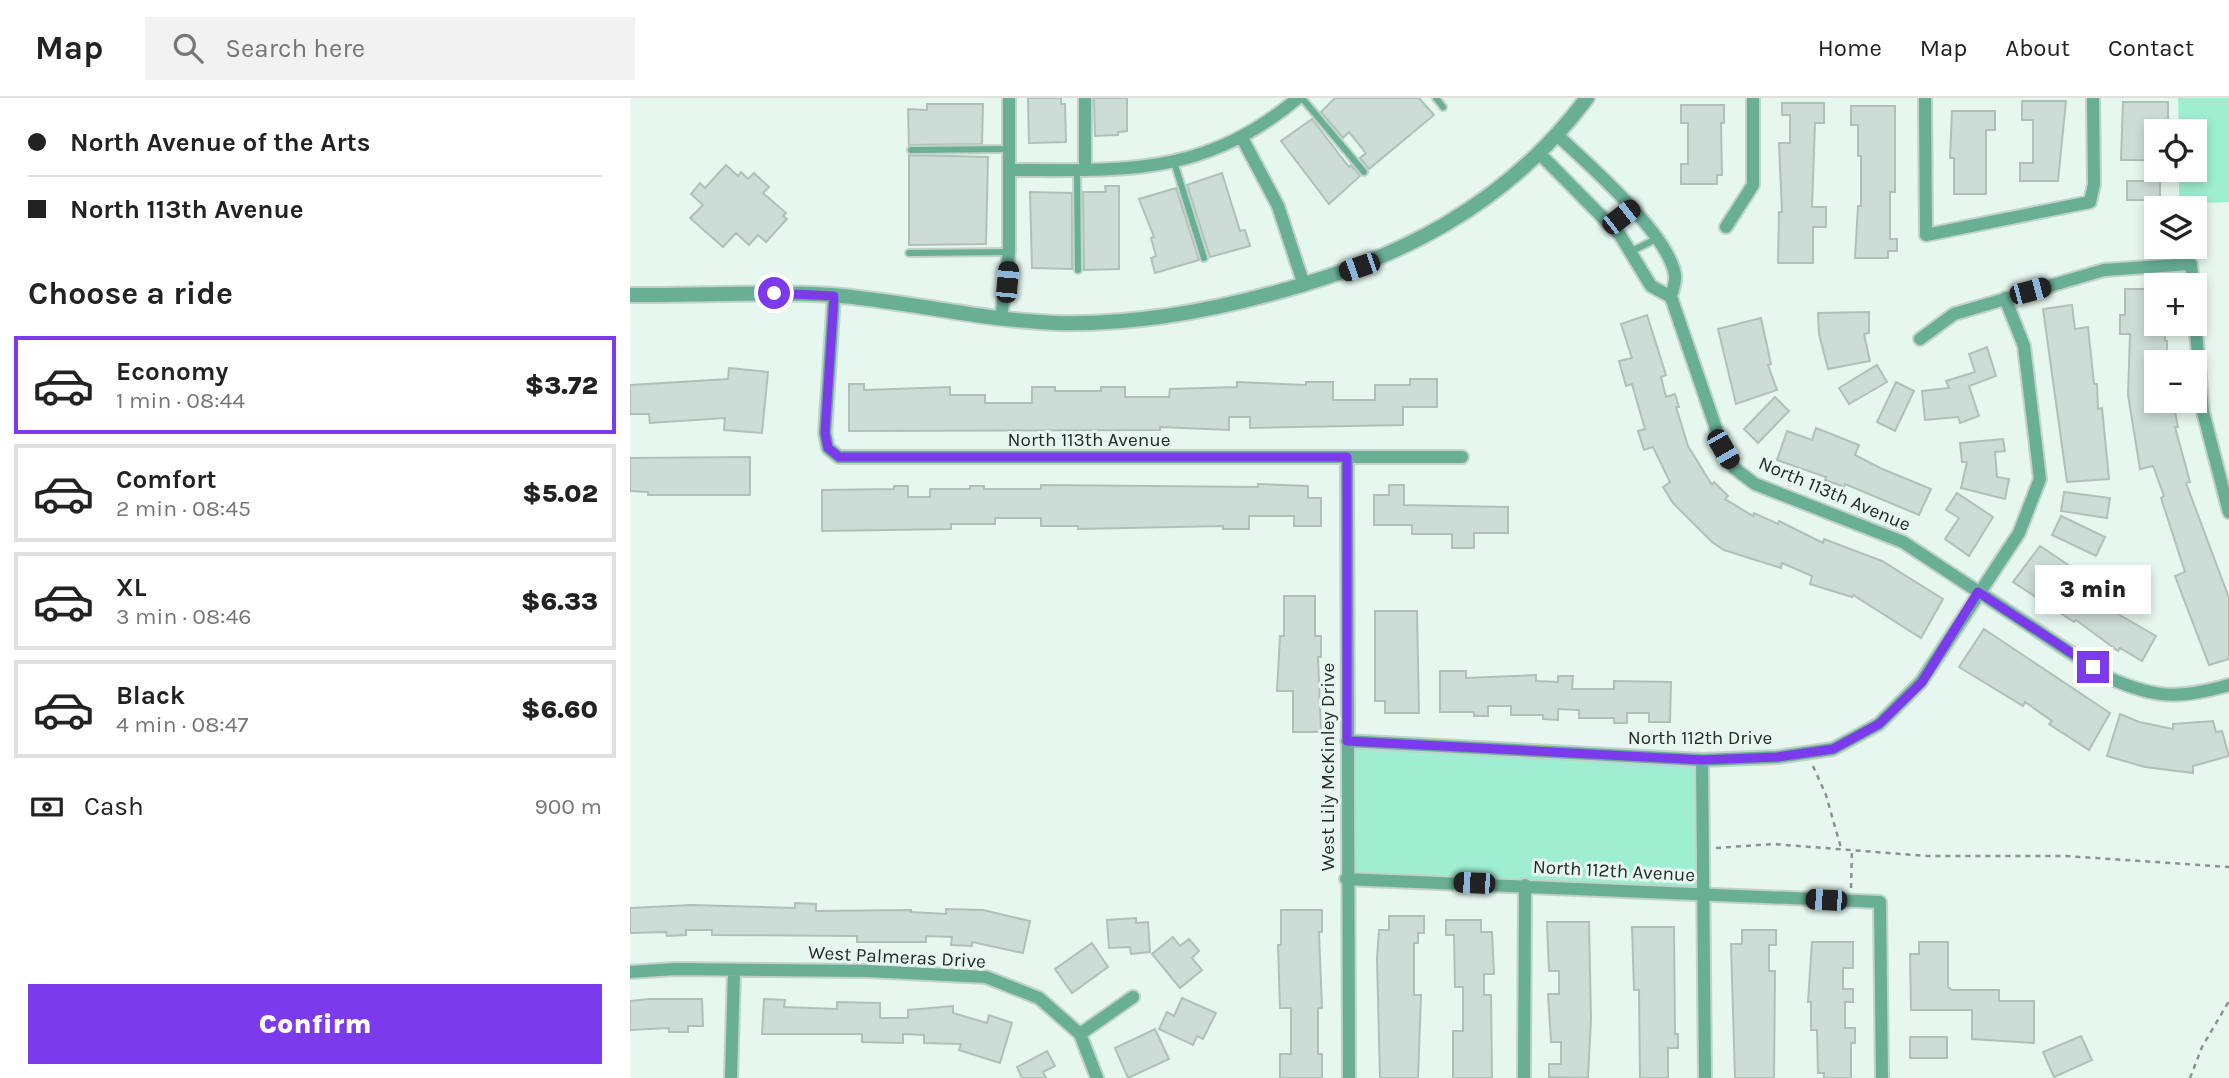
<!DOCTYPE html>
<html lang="en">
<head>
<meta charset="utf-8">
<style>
  :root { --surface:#fff; --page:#f2f2f2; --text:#222; --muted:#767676; --line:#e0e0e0; --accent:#7c3aed }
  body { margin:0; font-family:Karla,sans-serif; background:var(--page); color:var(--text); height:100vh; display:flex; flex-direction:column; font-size:26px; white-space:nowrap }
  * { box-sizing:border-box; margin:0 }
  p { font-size:23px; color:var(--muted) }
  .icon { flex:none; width:38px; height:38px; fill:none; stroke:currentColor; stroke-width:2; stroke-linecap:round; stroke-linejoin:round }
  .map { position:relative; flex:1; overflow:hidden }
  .drawer { display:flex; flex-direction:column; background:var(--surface); width:630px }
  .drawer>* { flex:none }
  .top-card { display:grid; align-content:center; height:154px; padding:0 28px; background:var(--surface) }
  .controls { position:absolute; left:1514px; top:21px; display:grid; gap:14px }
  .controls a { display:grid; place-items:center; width:63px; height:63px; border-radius:0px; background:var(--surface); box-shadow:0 4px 10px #0003; font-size:35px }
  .end { position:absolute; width:32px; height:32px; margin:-16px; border:9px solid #7c3aed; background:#fff; box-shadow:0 0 0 4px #fff }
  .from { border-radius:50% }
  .bubble { position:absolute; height:49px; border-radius:0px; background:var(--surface); box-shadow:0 4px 10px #0003; font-size:23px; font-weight:800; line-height:49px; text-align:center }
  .car { position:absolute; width:21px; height:42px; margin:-21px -10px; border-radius:9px; box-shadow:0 0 5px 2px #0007; background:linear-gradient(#222 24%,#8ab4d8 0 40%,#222 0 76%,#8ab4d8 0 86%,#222 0) }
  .top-card b { display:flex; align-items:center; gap:24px; height:66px; font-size:26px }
  .top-card b+b { border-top:2px solid var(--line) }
  .top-card i { width:18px; height:18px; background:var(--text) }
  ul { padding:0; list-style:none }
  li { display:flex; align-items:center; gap:21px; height:98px; margin:0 14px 10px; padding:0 14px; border:4px solid var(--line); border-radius:0px }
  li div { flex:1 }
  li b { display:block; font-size:26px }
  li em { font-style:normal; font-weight:800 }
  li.selected { border-color:var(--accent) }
  li>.icon { width:63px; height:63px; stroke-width:1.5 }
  h2 { padding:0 28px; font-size:32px; line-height:84px }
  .pay { display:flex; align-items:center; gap:18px; height:77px; padding:0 28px; font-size:26px }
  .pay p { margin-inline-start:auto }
  .primary-button { display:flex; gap:14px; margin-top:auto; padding:14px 28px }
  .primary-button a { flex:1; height:80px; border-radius:0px; background:var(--accent); color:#fff; font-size:28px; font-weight:800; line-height:80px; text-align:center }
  header { display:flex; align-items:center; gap:42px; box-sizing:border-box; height:98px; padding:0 35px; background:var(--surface); border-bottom:2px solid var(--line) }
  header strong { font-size:33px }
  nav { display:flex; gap:38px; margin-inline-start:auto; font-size:24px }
  .search { width:490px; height:63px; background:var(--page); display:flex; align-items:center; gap:18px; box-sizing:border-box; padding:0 24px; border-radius:0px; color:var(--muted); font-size:26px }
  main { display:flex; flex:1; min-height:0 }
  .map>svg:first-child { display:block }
  .green { fill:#9eeed1 }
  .building { fill:#cbddd6; stroke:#afc0b9; stroke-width:2 }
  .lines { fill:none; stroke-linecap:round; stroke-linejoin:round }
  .service-casing { stroke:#c2d2cb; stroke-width:10 }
  .minor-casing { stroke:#c2d2cb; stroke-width:16 }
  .tertiary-casing { stroke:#c2d2cb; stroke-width:18 }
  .path { stroke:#87938e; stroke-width:2.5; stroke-dasharray:5 5; stroke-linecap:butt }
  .service { stroke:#68af96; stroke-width:6 }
  .minor { stroke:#68af96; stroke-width:12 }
  .tertiary { stroke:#68af96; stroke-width:14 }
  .route { stroke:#7c3aed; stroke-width:9 }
  .labels { text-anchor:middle; stroke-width:6; stroke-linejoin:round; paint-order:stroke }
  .street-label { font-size:19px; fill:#242b28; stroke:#e5f7ef }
</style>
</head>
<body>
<header>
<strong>Map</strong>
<div class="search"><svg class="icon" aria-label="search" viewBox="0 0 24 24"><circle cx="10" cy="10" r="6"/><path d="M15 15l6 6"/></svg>Search here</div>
<nav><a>Home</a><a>Map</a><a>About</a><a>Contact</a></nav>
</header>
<main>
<section class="drawer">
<div class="top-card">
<b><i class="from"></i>North Avenue of the Arts</b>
<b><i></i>North 113th Avenue</b>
</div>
<h2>Choose a ride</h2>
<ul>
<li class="selected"><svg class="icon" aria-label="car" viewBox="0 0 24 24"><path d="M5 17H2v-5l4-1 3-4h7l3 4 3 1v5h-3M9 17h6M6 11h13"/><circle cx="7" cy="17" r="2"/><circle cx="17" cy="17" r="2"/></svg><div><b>Economy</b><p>1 min · 08:44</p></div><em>$3.72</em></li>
<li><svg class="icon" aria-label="car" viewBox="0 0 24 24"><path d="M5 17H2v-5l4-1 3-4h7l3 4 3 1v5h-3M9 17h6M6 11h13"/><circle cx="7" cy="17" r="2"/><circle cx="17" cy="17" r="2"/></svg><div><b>Comfort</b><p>2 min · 08:45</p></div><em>$5.02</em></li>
<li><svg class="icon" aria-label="car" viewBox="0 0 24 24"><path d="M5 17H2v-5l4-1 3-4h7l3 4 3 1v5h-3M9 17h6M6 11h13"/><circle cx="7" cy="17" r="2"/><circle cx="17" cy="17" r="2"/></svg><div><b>XL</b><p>3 min · 08:46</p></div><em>$6.33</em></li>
<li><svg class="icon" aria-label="car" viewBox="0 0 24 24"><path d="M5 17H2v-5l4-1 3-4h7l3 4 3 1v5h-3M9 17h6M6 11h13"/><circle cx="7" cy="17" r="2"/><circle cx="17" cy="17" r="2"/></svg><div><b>Black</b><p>4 min · 08:47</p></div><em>$6.60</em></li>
</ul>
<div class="pay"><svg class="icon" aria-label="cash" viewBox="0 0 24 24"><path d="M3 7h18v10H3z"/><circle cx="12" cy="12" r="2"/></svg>Cash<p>900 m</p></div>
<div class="primary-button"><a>Confirm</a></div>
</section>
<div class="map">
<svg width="1599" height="980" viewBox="0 0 1599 980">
  <rect width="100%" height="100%" fill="#e5f7ef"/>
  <!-- green -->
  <path class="green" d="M1548,0H1599V104L1549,106V72H1564V33H1549Z
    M717,643L1072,662L1074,797L716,781Z"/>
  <!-- building -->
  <path class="building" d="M398,0H431V6H435L436,44L399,45Z
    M464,0H497V33L488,34V37L465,38Z
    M705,0H789L804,17L739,71L730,60L736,55L719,34L713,40L691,14Z
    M1392,3H1436L1428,83H1390V65H1403V22H1392Z
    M1493,4H1538V23H1526V62H1491Z
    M1152,5H1194V25H1185L1182,109H1196V129H1183V165H1148L1149,114H1152L1149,45H1160V17H1152Z
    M297,6H353L352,46L279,47L278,11L297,12Z
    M1051,7H1094V25H1091L1092,77H1087V86H1051V66H1058V25H1051Z
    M1221,8H1265V94H1260V141H1267V153H1258V160H1225L1228,108H1231V58H1228V27H1221Z
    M1322,13H1365V32H1356V96H1324V60H1320Z
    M682,21L719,69L721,67L730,78L699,106L651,43Z
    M279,57L358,59L356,146L279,147Z
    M96,67L108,78L111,74L118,81L124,75L139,89L133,95L156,115L153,118L157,121L136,144L128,137L119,147L106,135L93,149L60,120L73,107L61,96L70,85L75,90Z
    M592,75L610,133L615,132L620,148L580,159L557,87Z
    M1497,83H1530V102H1497Z
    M475,88H489V171L454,172L453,94H476Z
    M546,90L569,162L525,175L521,160L526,158L521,140L524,139L509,101Z
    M400,94L442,95V171L402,170Z
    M1495,191H1526V226H1535V243H1537V254H1526V303H1543L1548,329H1545L1560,384L1556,385L1599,500V561L1579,567L1545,478L1555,474L1531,400L1534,398L1523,368L1510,371L1498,297L1500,236H1490V217H1495Z
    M1442,207L1445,231L1458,229L1464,286H1467L1468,311L1472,310L1479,381L1437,384L1413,211Z
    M1239,214V235L1234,236L1240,263L1198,271L1189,236L1188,215Z
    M1017,217L1036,277L1031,279L1036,299L1045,296L1049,309H1046L1058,348L1082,387L1084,384L1098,398L1095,401L1123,418L1124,415L1148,426L1149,423L1193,445L1194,441L1252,463L1313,501L1291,540L1223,497L1222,499L1180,486L1182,478L1152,465L1151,470L1094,452L1082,444L1043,405L1033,389L1040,384L1023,349L1014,352L1008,333L1015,331L1002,286L996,288L989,263L1002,260L991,226Z
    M1131,220L1141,266L1138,267L1147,292L1106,306L1088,231Z
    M1357,249L1366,278L1339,288L1349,318L1330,325L1328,319L1295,322L1292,293L1319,290L1316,283L1345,274L1339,256Z
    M1247,267L1257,284L1219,306L1209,290Z
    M99,270L138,274L132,335L94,332L95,320L20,325L19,316H0V287L98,281Z
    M780,281H807V309H773V327L620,330V319H599V332L530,329V332L219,333V286H234V292L320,289V297H355V305H402V289H425V293H471V289H495V299H539L540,291L607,289V284L676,287V284H703V302H745V287H780Z
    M1266,284L1284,293L1265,333L1247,324Z
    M1145,299L1159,313L1128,345L1114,331Z
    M1186,330L1229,347L1225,357L1250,370L1301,391L1289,417L1215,386L1214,389L1195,382L1196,379L1147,362L1157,333L1182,342Z
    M1373,341L1375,353L1365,354L1367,379L1379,381L1375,401L1331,390L1337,364H1332L1330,345Z
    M120,359V397H18V394L0,393V360Z
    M628,386L678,388V400H691V428H664V418H619V431H593V428L448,431V428H411V420H365V426H321V431L192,433V392L264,391V388H278V399H300V391H340V388H354V391H411V387L628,389Z
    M759,387H774V407L878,409V435H844V450H822V436H782V427H744V397H759Z
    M1434,394L1480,400L1477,420L1431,413Z
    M1327,395L1363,419L1339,458L1315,441L1329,420L1316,412Z
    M1431,418L1475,439L1466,458L1422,437Z
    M1410,448L1491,502L1483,513L1526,538L1512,563L1490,550L1488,553L1446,522L1444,524L1383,484Z
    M654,498H685V538H691V559H688L691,634H663V593H647L650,538H654Z
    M745,513H787L789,615H755V603H745Z
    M1354,531L1480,615L1459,652L1419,626L1422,623L1395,604L1393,608L1329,569Z
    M810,573H836V580L906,577V583L928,584V578H943L942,591H984V583L1041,584L1040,624H1019V615H997V625H984V620H949V612L928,611V622L913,621V617H881V608H858V618H844V614H810Z
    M1490,616L1509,624L1543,631V626L1583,623L1586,634L1592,633L1599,658L1563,668V675L1515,669L1477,658Z
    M165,805L186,806V813L281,812V814L316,816V811L353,812L400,823L393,855L342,844V848L321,847L322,839L296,838V844H227V838L82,837V832H56V837L37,838L36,834L0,835V810L61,807L165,810Z
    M651,812H692V834H689L692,910H688V956H692V980H650V956H661V910H650L648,847H651Z
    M759,818H794V835H788V845H784V897H791L788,980H750L747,861L749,832H759Z
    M506,820V825L518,824L520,854L501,856L500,849L479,850L477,822Z
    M816,822H851V834H862L864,876H854V897H861L862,980H823V933H833V889H825L824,837H816Z
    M917,824H959L961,921L958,980L919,979V966H931V944H921L918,896H929V873H919Z
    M1002,829H1044L1045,936H1048V950H1038V980H1010L1009,892H1004Z
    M1112,832H1146V847H1139V873H1145L1144,980H1105L1101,846H1112Z
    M543,839L550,848L559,841L569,853L562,860L572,872L550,890L522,856Z
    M1182,844H1223V870H1213V891H1223V904H1215V930H1225V945H1221V980H1194V975H1188L1187,932H1181V904H1178Z
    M1289,844H1318V889L1322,892H1369V903H1404V945L1342,941V912H1281L1280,856H1289Z
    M462,845L478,869L442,895L425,871Z
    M552,900L586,915L573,941L567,938L563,947L529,931L537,914L544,918Z
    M19,901H72L73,928H58V934H39V930L0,932V903Z
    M134,901L155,902L154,909L180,910L207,911V904L250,905V920H278V912L323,908V915L357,925L359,917L382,925L370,965L329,952L331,946L294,945V937L273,936V945L232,944V936H132Z
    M525,931L539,961L498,980L485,950Z
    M1451,938L1462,962L1424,979L1413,954Z
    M1280,939H1317V960H1280Z
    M417,953L425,968L413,974L416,980H392L387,969Z"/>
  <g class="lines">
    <defs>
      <path id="service" d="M672,0L734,74
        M806,0L813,9
        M281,52L379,51
        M544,64L574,160
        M447,72L448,172
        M980,128L1002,110
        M1002,153L1026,141
        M279,155L379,154"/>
      <path id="minor" d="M455,0V72
        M1295,0L1296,137L1460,104L1464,86L1463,0
        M927,37C956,64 1041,138 1045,178C1046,184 1042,193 1041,199L1093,351L1104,370L1125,386L1273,444L1479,580C1527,601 1549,601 1599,587
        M612,40L648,108L674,187
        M909,55L990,137L1021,188L1041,199
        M379,72C494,72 574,79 668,0
        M1096,129L1123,87V0
        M204,198L195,335L198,350L209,359H832
        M1564,211L1573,314L1599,414
        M371,221L379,154V0
        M1290,241L1324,216L1474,172L1561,166L1563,187
        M717,359L719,980
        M717,643L1072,662L1147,659L1203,651L1249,626L1291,584L1389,435L1410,381L1394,248L1375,200
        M1072,662L1075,980
        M716,781L1250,804L1252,980
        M0,874L45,871L238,873L356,879L409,900L450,936L467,980
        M450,936L503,899
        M101,980L104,872
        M894,980L895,787"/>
      <path id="tertiary" d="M0,197C67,198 134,193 201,197C276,203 350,222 426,225C499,227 570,215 640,196C768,162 876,108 957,0"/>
    </defs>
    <!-- service casing -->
    <use href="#service" class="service-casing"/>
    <!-- minor casing -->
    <use href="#minor" class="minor-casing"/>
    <!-- tertiary casing -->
    <use href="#tertiary" class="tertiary-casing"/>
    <!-- path -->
    <path class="path" d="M1183,668L1196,697L1211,750
      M1086,750L1143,746L1297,758H1436L1599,769
      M1221,790L1222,752
      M1560,980L1572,949L1599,903"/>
    <!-- service -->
    <use href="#service" class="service"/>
    <!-- minor -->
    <use href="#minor" class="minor"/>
    <!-- tertiary -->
    <use href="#tertiary" class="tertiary"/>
  </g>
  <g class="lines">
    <!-- route -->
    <path class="route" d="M144,195L204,198L195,335L198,350L209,359H717V643L1072,662L1147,659L1203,651L1249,626L1292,584L1348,494L1463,569"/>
  </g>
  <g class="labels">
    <!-- street labels -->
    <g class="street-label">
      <text x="459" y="348">North 113th Avenue</text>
      <text transform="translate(1205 395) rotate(23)" y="7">North 113th Avenue</text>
      <text x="1070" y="646">North 112th Drive</text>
      <text transform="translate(697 669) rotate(-90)" y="7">West Lily McKinley Drive</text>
      <text transform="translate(984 772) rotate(3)" y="7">North 112th Avenue</text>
      <text transform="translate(267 858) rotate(3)" y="7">West Palmeras Drive</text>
    </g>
  </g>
</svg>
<div class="controls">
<a><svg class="icon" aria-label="locate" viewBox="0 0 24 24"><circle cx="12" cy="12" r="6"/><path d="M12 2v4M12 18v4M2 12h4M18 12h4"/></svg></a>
<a><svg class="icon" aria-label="layers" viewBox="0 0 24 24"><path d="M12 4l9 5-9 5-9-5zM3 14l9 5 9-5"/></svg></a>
<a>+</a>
<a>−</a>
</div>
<i class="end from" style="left:144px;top:195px"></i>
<i class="end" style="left:1463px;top:569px"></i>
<div class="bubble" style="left:1405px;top:467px;width:116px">3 min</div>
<i class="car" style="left:991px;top:119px;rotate:52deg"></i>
<i class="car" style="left:729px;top:169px;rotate:251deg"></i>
<i class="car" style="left:377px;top:184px;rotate:5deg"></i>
<i class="car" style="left:1400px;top:193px;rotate:75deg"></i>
<i class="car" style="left:1093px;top:351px;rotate:150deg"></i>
<i class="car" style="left:844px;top:785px;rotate:272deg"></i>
<i class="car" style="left:1196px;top:802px;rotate:273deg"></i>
</div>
</main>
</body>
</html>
